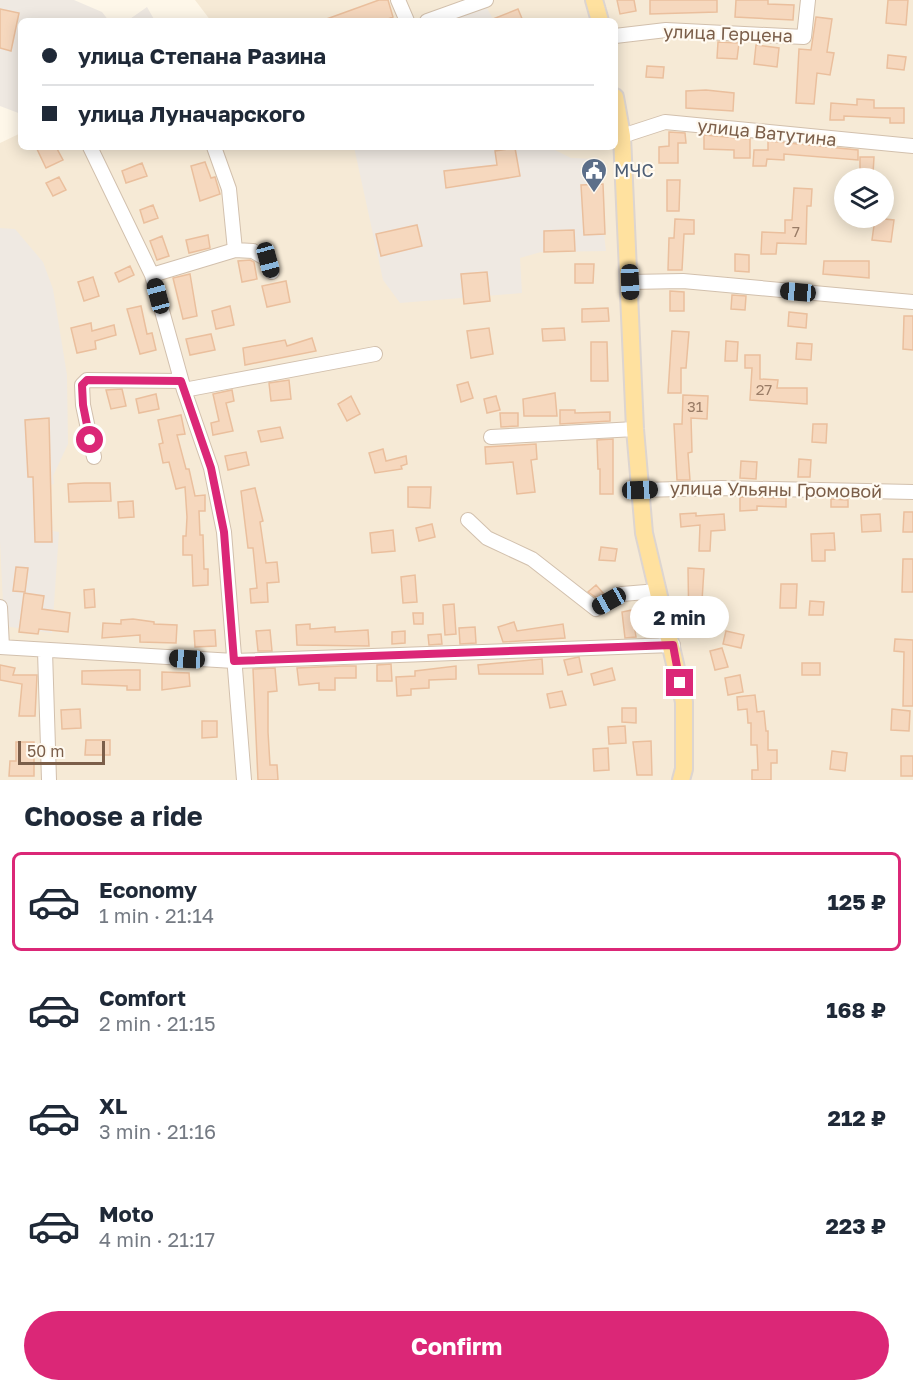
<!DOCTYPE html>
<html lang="en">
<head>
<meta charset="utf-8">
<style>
  :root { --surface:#fff; --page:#f6f6f7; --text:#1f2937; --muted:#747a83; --line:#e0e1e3; --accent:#db2777 }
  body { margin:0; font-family:"Golos Text",sans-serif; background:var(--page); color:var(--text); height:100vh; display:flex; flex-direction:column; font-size:22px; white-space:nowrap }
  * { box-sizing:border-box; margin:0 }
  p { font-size:20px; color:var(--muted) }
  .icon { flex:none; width:33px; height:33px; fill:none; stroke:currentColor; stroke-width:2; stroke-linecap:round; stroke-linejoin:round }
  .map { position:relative; height:780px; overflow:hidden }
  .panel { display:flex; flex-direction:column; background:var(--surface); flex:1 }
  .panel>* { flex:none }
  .top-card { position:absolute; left:18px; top:18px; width:600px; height:132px; border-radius:9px; box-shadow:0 3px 15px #0003; display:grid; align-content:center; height:132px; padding:0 24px; background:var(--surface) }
  .fabs { position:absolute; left:834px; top:168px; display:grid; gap:12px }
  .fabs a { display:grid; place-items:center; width:60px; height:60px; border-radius:50%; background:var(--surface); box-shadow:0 3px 15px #0003; font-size:30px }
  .scale { position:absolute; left:18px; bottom:15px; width:87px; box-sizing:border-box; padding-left:6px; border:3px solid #7b5e49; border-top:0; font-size:16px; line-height:21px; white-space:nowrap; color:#7b5e49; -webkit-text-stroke:4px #fffaf1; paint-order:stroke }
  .end { position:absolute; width:27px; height:27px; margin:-14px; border:8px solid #db2777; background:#fff; box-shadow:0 0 0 3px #fff }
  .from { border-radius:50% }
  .bubble { position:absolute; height:42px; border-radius:21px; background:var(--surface); box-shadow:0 3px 15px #0003; font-size:20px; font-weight:700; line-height:42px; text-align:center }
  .car { position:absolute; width:18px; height:36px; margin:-18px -9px; border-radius:8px; box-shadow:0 0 4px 2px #0007; background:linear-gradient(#222 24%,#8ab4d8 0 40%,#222 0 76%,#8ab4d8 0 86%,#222 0) }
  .top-card b { display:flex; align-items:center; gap:21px; height:57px; font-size:22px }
  .top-card b+b { border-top:2px solid var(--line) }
  .top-card i { width:15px; height:15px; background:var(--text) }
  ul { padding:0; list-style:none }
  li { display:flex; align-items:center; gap:18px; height:99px; margin:0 12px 9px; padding:0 12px; border:3px solid transparent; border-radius:9px }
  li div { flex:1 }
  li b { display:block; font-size:22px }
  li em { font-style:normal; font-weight:700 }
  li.selected { border-color:var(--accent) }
  li>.icon { width:54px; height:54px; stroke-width:1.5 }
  h2 { padding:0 24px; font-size:27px; line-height:72px }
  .cta { display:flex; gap:12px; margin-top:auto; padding:12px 24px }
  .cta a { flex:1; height:69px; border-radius:36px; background:var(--accent); color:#fff; font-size:24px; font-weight:700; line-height:69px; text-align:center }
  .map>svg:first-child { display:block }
  .residential { fill:#f6ead6; fill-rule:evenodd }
  .industrial { fill:#efe9e2 }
  .building { fill:#f6d8be; stroke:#eabf9d; stroke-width:1.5 }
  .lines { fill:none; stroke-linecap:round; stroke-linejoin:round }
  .minor-casing { stroke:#d2c0ad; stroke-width:16 }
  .major-casing { stroke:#ddd5d0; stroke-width:20 }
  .minor { stroke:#fff; stroke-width:14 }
  .major { stroke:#ffe19f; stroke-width:16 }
  .route { stroke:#db2777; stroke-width:8 }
  .labels { text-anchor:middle; stroke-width:4.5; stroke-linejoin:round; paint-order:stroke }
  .number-label { font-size:15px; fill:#9a7c66 }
  .street-label { font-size:18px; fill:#7b5e49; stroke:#fffaf1 }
  .service-label { font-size:18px; fill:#4e5e75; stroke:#fffaf1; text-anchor:start }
</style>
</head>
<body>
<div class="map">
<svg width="913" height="780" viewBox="0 0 913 780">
  <rect width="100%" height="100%" fill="#fef7e9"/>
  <!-- residential -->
  <path class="residential" d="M195,0H913V780H0V143L21,133V147H615V21H211ZM844,178H884V218H844Z"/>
  <!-- industrial -->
  <path class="industrial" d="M0,0H74L102,12L109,21H21V114L0,106Z
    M147,7L155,21H127Z
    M487,8L494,21H450Z
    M354,147H549L571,158L595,159L606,251L541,252L520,258L522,293L400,303L383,280Z
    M0,228L15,229L43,262L53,289L67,375L68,444L53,476L54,484L49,485L53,531L59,532L52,633L4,626L0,540Z"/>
  <!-- building -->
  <path class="building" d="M379,0H388L393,17L383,21H321Z
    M617,0H634L636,11L620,14Z
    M650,0H717V12L650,14Z
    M736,0H768V4L794,5L793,20L735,17Z
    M888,0H908L906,25L886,23Z
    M0,9L19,13L11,51L0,48Z
    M518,9L523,21H488Z
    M816,17L832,19L827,52L834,53L830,75L817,73L814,104L796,103L799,49L811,50Z
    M718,42L739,43L737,59L717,58Z
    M756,45L779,48L777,67L754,64Z
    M888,55L906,57L904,70L887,68Z
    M647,66L664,67L663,78L646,77Z
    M706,90L734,93L733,111L686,108V91Z
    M857,99L874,100V108H904V123H890V118L844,116V120H830L831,103L857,105Z
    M669,132L685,133L686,143H678V163H659V147L669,146Z
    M704,135L750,139V158H734V150L704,149Z
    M768,141L858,150V160L784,154V160L767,159L766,166H753L754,150H768Z
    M36,147H56L63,160L46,168Z
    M515,148L520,176L446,188L444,171L497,165L495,151Z
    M860,157H874L873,174L860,173Z
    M205,162L211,178L215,177L220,194L200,201L191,166Z
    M142,163L147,176L126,183L122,171Z
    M59,177L66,190L53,196L46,183Z
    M667,180H680L679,211H667Z
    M603,184L605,234L584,235L581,185Z
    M794,188L812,189L811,206H807L806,244L777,243L776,254H761L762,232L785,233V220H792Z
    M153,205L158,218L144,223L140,210Z
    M875,218L894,220L891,242L872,240Z
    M675,219L694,220V234H684L682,270H668L669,238H674Z
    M417,225L422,246L381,256L376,234Z
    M574,230L575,251L544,252V231Z
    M208,235L210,248L189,253L186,240Z
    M162,236L169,256L157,260L150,241Z
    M735,254L749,255V272L735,271Z
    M250,260L254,262L257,279L242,282L238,261Z
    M824,261H869V278L823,274Z
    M575,264H594L593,283H575Z
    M130,266L134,275L119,282L115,273Z
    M487,272L490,301L464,304L461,274Z
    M190,274L197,316L183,319L173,278Z
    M93,277L99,296L84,301L78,282Z
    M286,281L290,302L267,307L262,286Z
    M670,291L684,292V311H670Z
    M732,295L746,296L745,310L731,309Z
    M141,306L147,334L152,333L156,350L140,354L127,309Z
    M230,306L234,325L216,329L212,311Z
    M608,308L609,321L582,322V309Z
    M789,312L807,314L806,328L788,326Z
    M904,316H913V350L903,349Z
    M91,323L92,331L114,325L116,335L95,341L96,349L77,353L71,328Z
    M489,328L493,354L471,358L467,331Z
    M564,328L565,340L543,341L542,329Z
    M672,331L689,332L686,368H681V393H668Z
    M211,334L215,350L190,355L186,339Z
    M312,338L316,351L245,365L243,348L285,340L287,346Z
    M726,341L738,342L737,361H725Z
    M591,342H607L608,381H591Z
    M797,343L812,344L811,360L796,359Z
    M745,355H760V379L778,380L777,388H807V404L750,400L752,368H745Z
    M289,380L291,399L271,401L269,383Z
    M468,382L473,398L461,402L457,385Z
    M122,389L126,406L111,409L106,390Z
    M232,390L234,401L226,403L233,431L213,435L211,423L219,421L213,394Z
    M555,393L557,416H524L523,399Z
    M156,394L159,409L139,413L136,399Z
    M683,395L708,396L707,419L691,418L692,452L688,453L690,480H677L674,424H682Z
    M351,396L360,414L347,421L338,404Z
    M496,396L500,410L487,413L484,399Z
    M560,410H575V413L610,412V421L560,424Z
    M500,413H518V426L501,427Z
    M181,415L185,434L177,435L186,469H189L195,496L205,495V511H199L200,535H203L204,569H208V585L193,586L192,555H183V536H186L187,517L185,487L176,489L169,462L163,463L159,444L163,443L158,420Z
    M49,418L52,542H35L33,477H28L25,420Z
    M813,424H827L826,443L812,442Z
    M280,427L283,438L261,442L258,431Z
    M613,439V494H600V469H598L597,440Z
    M536,444L537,459L531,460L535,492L517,494L513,462L486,464L485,447Z
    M383,449L386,461L406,456L407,464L401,466L402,469L375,473L369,453Z
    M246,452L249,465L228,470L225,456Z
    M799,459L811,460L810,477H798Z
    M741,461L757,462L756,479L740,478Z
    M84,483H110L111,501L69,502L68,484Z
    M408,487H431L430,508L408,507Z
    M255,488L263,521L260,522L266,563L277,562L279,582L267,583L268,602L251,603L250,589L257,588L253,548H248L241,491Z
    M740,497L786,498V507L757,506V510L740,511Z
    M831,499L848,500V507H831Z
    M133,501L134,517L119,518L118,502Z
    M904,512H913V532H903Z
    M696,513V516L724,514L725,530L711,531L710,551H699L700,525L681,527L680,514Z
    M880,514L881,531L862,532L861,515Z
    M432,524L435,537L419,541L416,528Z
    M393,530L395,551L372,553L370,533Z
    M834,533L835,550H825V561H812L811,534Z
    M601,547L617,549L615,561L599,560Z
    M903,559H913V592H902Z
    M16,567L28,568L25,592L13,591Z
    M688,568L704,569L701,617H704L705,631H689Z
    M415,575L417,602L403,603L401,577Z
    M781,584H797L796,608H780Z
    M596,585L604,594L597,598L588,592Z
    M94,589L95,607L85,608L84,590Z
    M24,593L44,596L42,609L70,613L68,632L39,629L38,634L19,632Z
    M810,601L824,602L823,615H809Z
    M454,604L456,634L445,635L443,605Z
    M632,610L636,637L625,638L622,612Z
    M413,613H423V624H414Z
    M133,619L154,622V624L177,625L176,643L140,642V635L102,638L103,623L121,624V620Z
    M514,622L517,631L563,624L565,638L503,642L498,627Z
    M310,624V629L335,627V632L368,630L369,646L297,645L296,625Z
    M475,627L476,643L460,644L459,628Z
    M215,630L216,646L195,647L194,631Z
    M270,630L272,651H258L256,631Z
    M405,631V643L392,644V632Z
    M726,631L744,635L741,648L723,644Z
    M441,634L442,644L429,645L428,635Z
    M895,639L913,640V706H903L904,652L894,651Z
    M722,648L728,667L715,670L710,651Z
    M579,657L582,672L568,675L564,660Z
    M542,659L543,674H479L478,665Z
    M802,663H820V675H802Z
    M391,664L392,681H377V665Z
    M0,665L15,668L13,675H37L35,716H19L22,684L0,680Z
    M342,666H356V678H335V690H319V683L299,685L297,668Z
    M456,666V679L429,680V688L411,689V695L397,696L396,677L415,676V671Z
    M275,668L277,691L268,692V732L270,765H277L278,780H258L253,669Z
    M612,668L615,680L594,685L591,674Z
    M127,670H140V690H127V686L82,684V671Z
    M162,672L189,673L190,686L162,690Z
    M740,675L743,692L728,695L725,678Z
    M562,691L566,705L550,708L547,694Z
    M755,695L757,712L764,711L766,731H768V750H777V763H771V780H752V770H758L757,745H751V723H748L747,709L738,710L737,697Z
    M622,708H636V723L622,722Z
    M80,709L81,728L62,729L61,710Z
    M892,709L910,711L909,731L891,730Z
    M202,721H217V737L202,738Z
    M625,726L626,743L609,744L608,727Z
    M86,740H110V755H85Z
    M651,741L652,775H637L633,742Z
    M16,742H34V776H9L10,761H16Z
    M608,748L609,770L594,771L593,749Z
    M832,751L847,753L845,771L830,769Z
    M901,756H913V776H901Z"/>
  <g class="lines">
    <defs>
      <path id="minor" d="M398,0L407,21
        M427,21L486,0
        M615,36L666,30L804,37L808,0
        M622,136L665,122L913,146
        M90,147L152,275L184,390L211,468L224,532L244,780
        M214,147L229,189L235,250L253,251L268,260L272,272
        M152,275L235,250
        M630,282L683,281L913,302
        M184,390L375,354
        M491,437L635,429
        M94,457L83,405L82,385L87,380L181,381
        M640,490L721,488L913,492
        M468,520L487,538L532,559L596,609L622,594L658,591
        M0,607L2,647
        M0,647L234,661L673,645
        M45,651L49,780"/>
      <path id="major" d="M594,0L600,21
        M615,97L622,136L635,429L644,533L684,702V769L681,780"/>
    </defs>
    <!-- minor casing -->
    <use href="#minor" class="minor-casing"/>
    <!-- major casing -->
    <use href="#major" class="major-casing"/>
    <!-- minor -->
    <use href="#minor" class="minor"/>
    <!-- major -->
    <use href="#major" class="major"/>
  </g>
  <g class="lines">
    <!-- route -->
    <path class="route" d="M90,440L83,405L82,385L87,380L181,381L211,468L224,532L234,661L673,645L680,683"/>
  </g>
  <!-- icons -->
  <defs>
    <symbol id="civic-pin" viewBox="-11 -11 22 30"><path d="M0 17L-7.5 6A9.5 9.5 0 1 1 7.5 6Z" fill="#5c6f8a" stroke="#fffaf1"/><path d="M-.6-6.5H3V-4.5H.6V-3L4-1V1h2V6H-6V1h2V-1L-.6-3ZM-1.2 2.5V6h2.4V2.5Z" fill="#fff"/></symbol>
  </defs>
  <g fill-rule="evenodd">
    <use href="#civic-pin" x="579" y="156" width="30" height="40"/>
  </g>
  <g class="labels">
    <!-- number labels -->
    <g class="number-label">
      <text x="796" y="237">7</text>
      <text x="764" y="395">27</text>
      <text x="695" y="412">31</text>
    </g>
    <!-- street labels -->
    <g class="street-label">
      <text transform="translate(728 34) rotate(2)" y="6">улица Герцена</text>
      <text transform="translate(767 133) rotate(6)" y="6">улица Ватутина</text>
      <text transform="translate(776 490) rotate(1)" y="6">улица Ульяны Громовой</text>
    </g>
    <!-- service labels -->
    <g class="service-label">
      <text x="614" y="177">МЧС</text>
    </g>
  </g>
</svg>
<div class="fabs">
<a><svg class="icon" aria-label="layers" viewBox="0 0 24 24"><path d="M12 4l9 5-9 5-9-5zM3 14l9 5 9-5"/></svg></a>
</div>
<div class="scale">50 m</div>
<i class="end from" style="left:90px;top:440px"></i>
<i class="end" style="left:680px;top:683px"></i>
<div class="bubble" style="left:630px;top:596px;width:99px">2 min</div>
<i class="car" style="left:268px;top:260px;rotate:165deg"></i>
<i class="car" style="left:630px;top:282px;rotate:178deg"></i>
<i class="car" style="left:798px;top:292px;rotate:275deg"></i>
<i class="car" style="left:158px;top:296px;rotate:345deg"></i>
<i class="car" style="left:640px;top:490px;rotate:88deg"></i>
<i class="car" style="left:609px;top:601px;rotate:241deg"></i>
<i class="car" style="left:187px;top:659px;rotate:273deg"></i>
<div class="top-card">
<b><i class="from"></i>улица Степана Разина</b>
<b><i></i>улица Луначарского</b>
</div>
</div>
<section class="panel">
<h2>Choose a ride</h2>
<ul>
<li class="selected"><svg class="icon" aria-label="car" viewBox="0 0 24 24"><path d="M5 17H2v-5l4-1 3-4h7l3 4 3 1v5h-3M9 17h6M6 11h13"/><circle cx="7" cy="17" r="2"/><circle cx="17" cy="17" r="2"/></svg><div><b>Economy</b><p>1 min · 21:14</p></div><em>125 ₽</em></li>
<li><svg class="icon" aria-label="car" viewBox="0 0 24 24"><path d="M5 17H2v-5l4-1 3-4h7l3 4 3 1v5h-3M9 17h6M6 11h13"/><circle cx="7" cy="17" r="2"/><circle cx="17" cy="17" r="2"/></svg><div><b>Comfort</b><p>2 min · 21:15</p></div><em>168 ₽</em></li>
<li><svg class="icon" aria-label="car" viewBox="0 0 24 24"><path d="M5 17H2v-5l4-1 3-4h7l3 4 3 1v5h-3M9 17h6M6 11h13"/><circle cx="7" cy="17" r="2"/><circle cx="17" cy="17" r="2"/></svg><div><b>XL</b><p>3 min · 21:16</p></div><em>212 ₽</em></li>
<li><svg class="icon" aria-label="car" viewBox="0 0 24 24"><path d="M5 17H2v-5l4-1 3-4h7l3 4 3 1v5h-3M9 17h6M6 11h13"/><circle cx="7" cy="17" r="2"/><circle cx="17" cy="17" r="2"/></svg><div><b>Moto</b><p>4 min · 21:17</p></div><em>223 ₽</em></li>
</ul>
<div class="cta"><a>Confirm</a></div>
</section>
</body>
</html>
